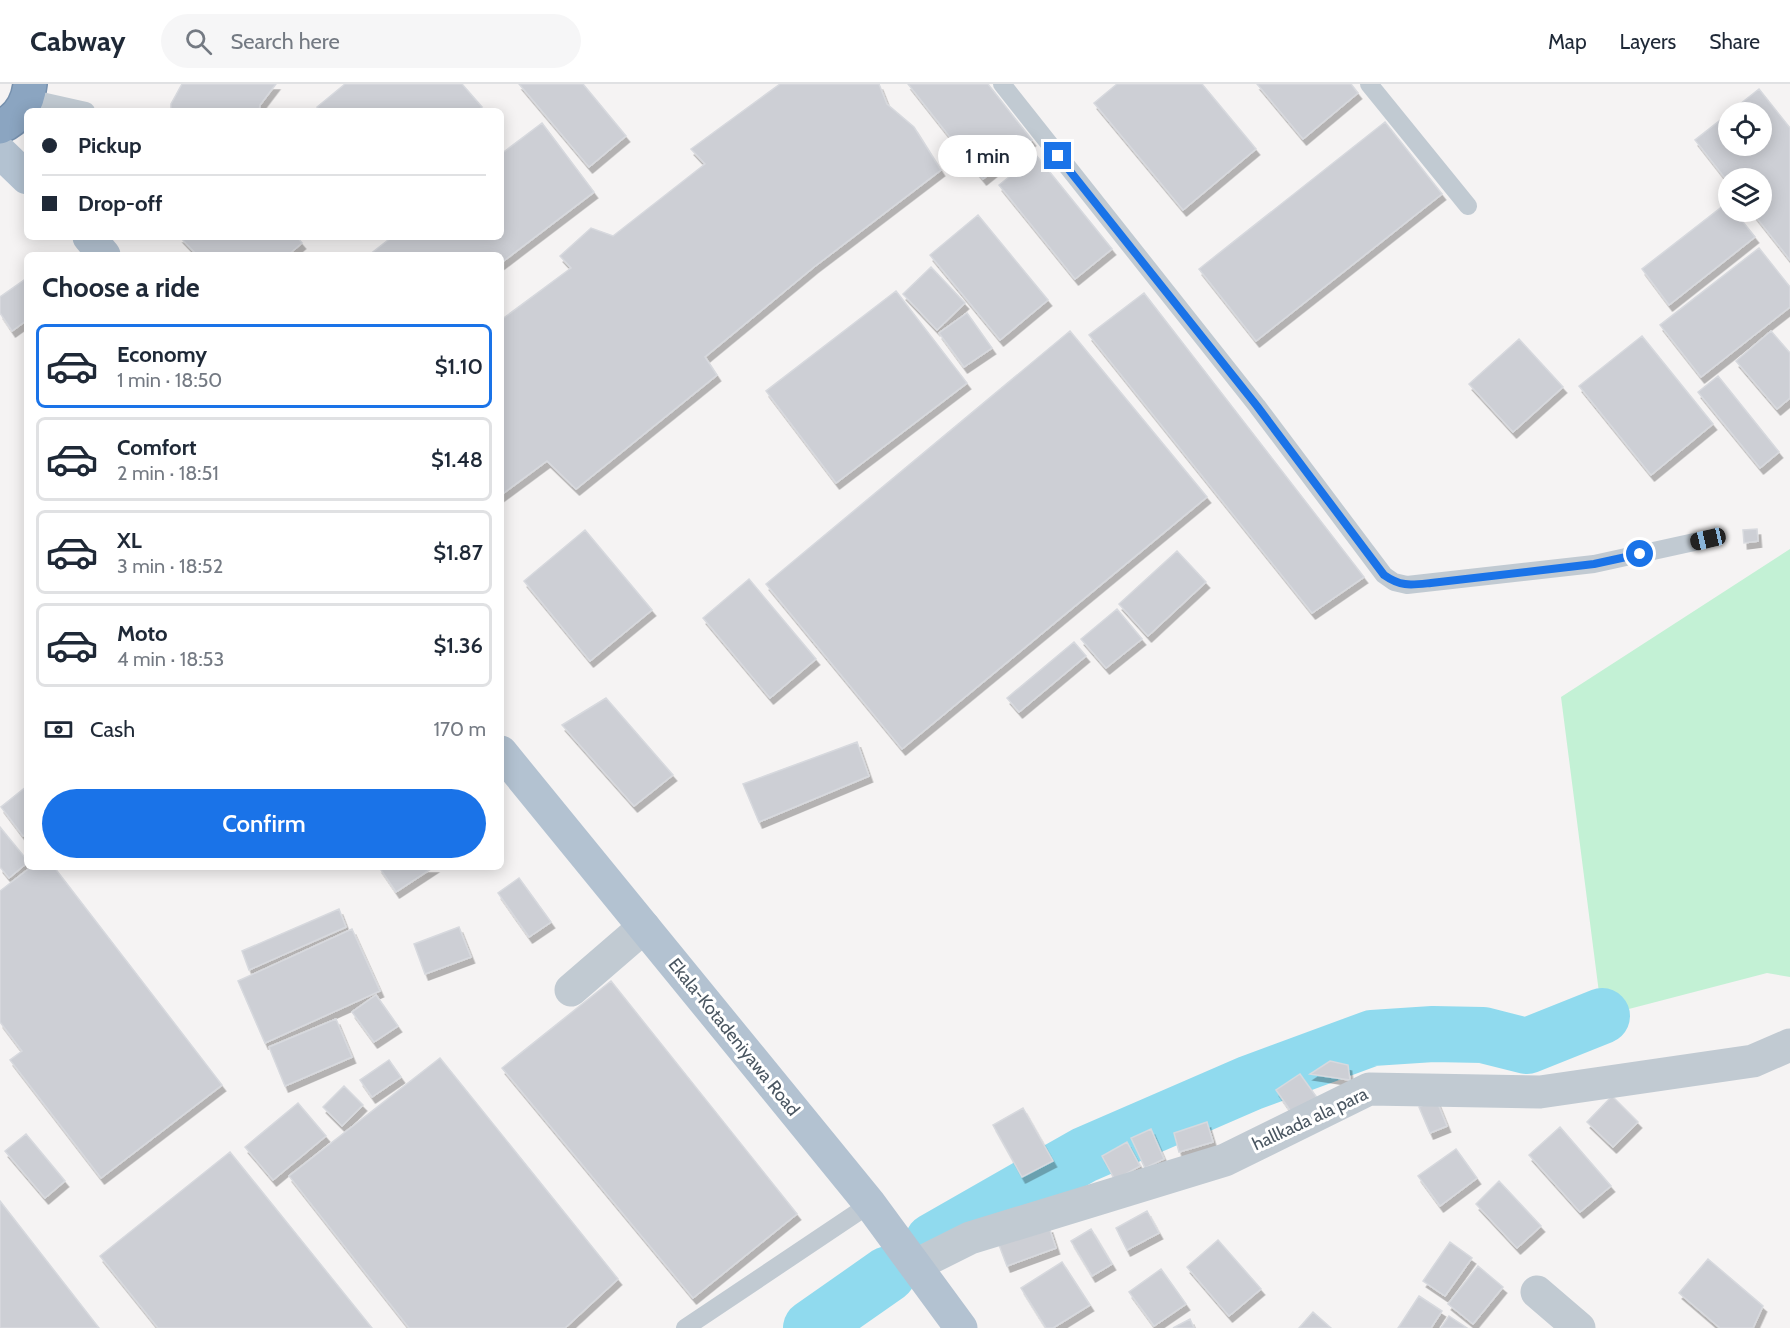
<!DOCTYPE html>
<html lang="en">
<head>
<meta charset="utf-8">
<style>
  :root { --surface:#fff; --page:#f6f6f7; --text:#1f2937; --muted:#747a83; --line:#e0e1e3; --accent:#1a73e8 }
  body { margin:0; font-family:Cabin,sans-serif; background:var(--page); color:var(--text); height:100vh; display:flex; flex-direction:column; font-size:22px; white-space:nowrap }
  * { box-sizing:border-box; margin:0 }
  p { font-size:20px; color:var(--muted) }
  .icon { flex:none; width:33px; height:33px; fill:none; stroke:currentColor; stroke-width:2; stroke-linecap:round; stroke-linejoin:round }
  .map { position:relative; flex:1; overflow:hidden }
  .details { position:absolute; left:24px; top:168px; width:480px; height:618px; display:flex; flex-direction:column; background:var(--surface); border-radius:9px; box-shadow:0 3px 15px #0003 }
  .details>* { flex:none }
  .top-card { position:absolute; left:24px; top:24px; width:480px; height:132px; border-radius:9px; box-shadow:0 3px 15px #0003; display:grid; align-content:center; height:132px; padding:0 18px; background:var(--surface) }
  .fabs { position:absolute; left:1718px; top:18px; display:grid; gap:12px }
  .fabs a { display:grid; place-items:center; width:54px; height:54px; border-radius:50%; background:var(--surface); box-shadow:0 3px 15px #0003; font-size:30px }
  .end { position:absolute; width:27px; height:27px; margin:-14px; border:8px solid #1a73e8; background:#fff; box-shadow:0 0 0 3px #fff }
  .from { border-radius:50% }
  .bubble { position:absolute; height:42px; border-radius:21px; background:var(--surface); box-shadow:0 3px 15px #0003; font-size:20px; font-weight:600; line-height:42px; text-align:center }
  .car { position:absolute; width:18px; height:36px; margin:-18px -9px; border-radius:8px; box-shadow:0 0 4px 2px #0007; background:linear-gradient(#222 24%,#8ab4d8 0 40%,#222 0 76%,#8ab4d8 0 86%,#222 0) }
  .top-card b { display:flex; align-items:center; gap:21px; height:57px; font-size:22px }
  .top-card b+b { border-top:2px solid var(--line) }
  .top-card i { width:15px; height:15px; background:var(--text) }
  ul { padding:0; list-style:none }
  li { display:flex; align-items:center; gap:18px; height:84px; margin:0 12px 9px; padding:0 6px; border:3px solid var(--line); border-radius:9px }
  li div { flex:1 }
  li b { display:block; font-size:22px }
  li em { font-style:normal; font-weight:600 }
  li.current { border-color:var(--accent) }
  li>.icon { width:54px; height:54px; stroke-width:1.5 }
  h2 { padding:0 18px; font-size:27px; line-height:72px }
  .pay { display:flex; align-items:center; gap:15px; height:66px; padding:0 18px; font-size:22px }
  .pay p { margin-inline-start:auto }
  .button { display:flex; gap:12px; margin-top:auto; padding:12px 18px }
  .button a { flex:1; height:69px; border-radius:36px; background:var(--accent); color:#fff; font-size:24px; font-weight:600; line-height:69px; text-align:center }
  header { display:flex; align-items:center; gap:36px; box-sizing:border-box; height:84px; padding:0 30px; background:var(--surface); border-bottom:2px solid var(--line) }
  header strong { font-size:28px }
  nav { display:flex; gap:33px; margin-inline-start:auto; font-size:21px }
  .search { width:420px; height:54px; background:var(--page); display:flex; align-items:center; gap:15px; box-sizing:border-box; padding:0 21px; border-radius:33px; color:var(--muted); font-size:22px }
  .map>svg:first-child { display:block }
  .green { fill:#c3f1d5 }
  .lines { fill:none; stroke-linecap:round; stroke-linejoin:round }
  .river { stroke:#90daee; stroke-width:56 }
  .building { fill:#cdcfd5; stroke:#d7d9de; stroke-width:1.5; filter:url(#shadow) }
  .highway-casing { stroke:#7690ad; stroke-width:36 }
  .lane { stroke:#c1cad2; stroke-width:18 }
  .street { stroke:#c1cad2; stroke-width:33 }
  .primary { stroke:#b3c2d1; stroke-width:33 }
  .highway { stroke:#8ba5c1; stroke-width:33 }
  .route { stroke:#1a73e8; stroke-width:8 }
  .labels { text-anchor:middle; stroke-width:6; stroke-linejoin:round; paint-order:stroke }
  .street-label { font-size:18px; fill:#4a5661; stroke:#fff }
</style>
</head>
<body>
<header>
<strong>Cabway</strong>
<div class="search"><svg class="icon" aria-label="search" viewBox="0 0 24 24"><circle cx="10" cy="10" r="6"/><path d="M15 15l6 6"/></svg>Search here</div>
<nav><a>Map</a><a>Layers</a><a>Share</a></nav>
</header>
<div class="map">
<svg width="1790" height="1244" viewBox="0 0 1790 1244">
  <defs>
    <filter id="shadow"><feDropShadow dx="3.5" dy="6" stdDeviation="0" flood-color="#0004"/></filter>
  </defs>
  <rect width="100%" height="100%" fill="#f5f3f3"/>
  <!-- green -->
  <path class="green" d="M1790,465V893L1767,889L1602,932L1561,613Z"/>
  <g class="lines">
    <!-- river -->
    <path class="river" d="M933,1157L1084,1071L1250,999L1372,954L1433,950L1483,951L1527,962L1602,932
      M811,1244L888,1190"/>
  </g>
  <!-- building -->
  <path class="building" d="M182,0H276L260,21L259,27H171V20Z
    M345,0H462L482,23L477,27H320L317,23Z
    M519,0H583L626,52L589,83Z
    M780,0H879L887,20L914,43L941,86L814,183L705,273L717,291L576,405L547,377L501,411V236L571,184L560,172L591,144L613,152L705,80L691,65Z
    M908,0H988L1032,56L983,95Z
    M1117,0H1202L1256,65L1183,126L1094,19Z
    M1257,0H1351L1358,9L1303,55Z
    M1759,5L1790,44V176L1752,128H1761V94H1728V98L1695,56L1728,30V62H1761V28H1730Z
    M1385,38L1442,110L1256,257L1199,185Z
    M542,39L594,108L501,179V171H369L392,153H501V70Z
    M1036,71L1112,165L1075,195L999,101Z
    M1728,118V128H1735L1755,153L1669,221L1642,185Z
    M978,131L1048,216L1000,256L930,171Z
    M180,153H297L302,159L288,171H197Z
    M1759,164L1790,203V223L1701,293L1660,241Z
    M931,183L965,219L937,246L903,210Z
    M27,194V236L12,247L0,229V213Z
    M896,207L967,299L836,399L766,307Z
    M1144,209L1364,493L1312,529L1089,251Z
    M967,229L992,264L964,283L939,249Z
    M1070,247L1207,413L902,665L766,500Z
    M1771,247L1790,269V314L1777,325L1736,277Z
    M1642,252L1713,340L1651,391L1579,302Z
    M1519,255L1563,303L1513,348L1469,300Z
    M1718,292L1779,368L1760,384L1698,308Z
    M1757,445L1758,457L1744,459L1743,446Z
    M585,446L652,526L590,577L524,497Z
    M1177,467L1206,498L1148,552L1119,520Z
    M749,495L816,575L770,614L703,534Z
    M1117,525L1142,555L1106,584L1081,555Z
    M1074,558L1086,572L1019,628L1007,614Z
    M606,614L673,691L634,722L562,641Z
    M857,658L869,692L759,738L743,700Z
    M27,702V749L23,752L1,723Z
    M0,743L27,776V779L9,794L0,783Z
    M31,783H54L222,1001L101,1094L10,976L22,967L0,938V807Z
    M379,783H434L396,808Z
    M519,794L551,838L529,853L498,809Z
    M339,825L346,843L249,886L242,867Z
    M459,843L471,873L425,890L414,860Z
    M352,845L380,907L265,959L238,897Z
    M611,897L797,1130L693,1214L502,984Z
    M376,911L398,942L374,958L352,928Z
    M336,935L352,973L285,1002L269,963Z
    M440,974L618,1195L565,1244H409L289,1092Z
    M389,976L401,993L372,1013L360,996Z
    M1330,977L1348,981L1350,996L1310,990Z
    M1300,990L1318,1015L1294,1032L1276,1006Z
    M344,1002L363,1021L342,1042L323,1023Z
    M1612,1012L1638,1038L1613,1063L1587,1038Z
    M1436,1015L1447,1042L1430,1049L1419,1023Z
    M298,1019L326,1052L273,1096L245,1063Z
    M1023,1024L1053,1077L1022,1093L993,1041Z
    M1207,1038L1213,1058L1179,1068L1174,1049Z
    M1560,1043L1611,1102L1580,1128L1529,1071Z
    M1151,1045L1164,1075L1145,1084L1131,1054Z
    M26,1050L65,1097L45,1114L5,1067Z
    M1127,1058L1140,1082L1115,1096L1102,1072Z
    M1456,1065L1477,1094L1440,1122L1418,1092Z
    M230,1068L372,1244H158L100,1172Z
    M1499,1097L1541,1142L1517,1164L1476,1120Z
    M0,1117L99,1244H0Z
    M1147,1127L1159,1149L1127,1166L1116,1144Z
    M1049,1143L1056,1164L1007,1182L999,1161Z
    M1091,1145L1112,1180L1092,1192L1071,1157Z
    M1218,1156L1261,1205L1229,1232L1187,1183Z
    M1450,1158L1472,1174L1445,1212L1423,1197Z
    M1708,1175L1763,1222L1753,1244H1720L1679,1209Z
    M1062,1178L1090,1221L1053,1244H1046L1021,1204Z
    M1478,1182L1503,1203L1473,1240L1448,1220Z
    M1161,1185L1186,1220L1154,1242L1129,1208Z
    M1419,1212L1442,1227L1431,1244H1398Z
    M1313,1228L1331,1244H1299Z
    M1449,1232L1467,1244H1441Z
    M1190,1235L1194,1244H1173Z"/>
  <g class="lines">
    <defs>
      <path id="highway" d="M0,43C18,35 28,20 30,0"/>
    </defs>
    <!-- highway casing -->
    <use href="#highway" class="highway-casing"/>
    <!-- lane -->
    <path class="lane" d="M1002,0L1257,322L1384,491L1394,498L1407,501L1594,480L1708,455
      M1369,0L1468,122
      M28,14L86,27
      M685,1244L870,1120"/>
    <!-- street -->
    <path class="street" d="M571,906L644,843
      M916,1181L970,1154L1225,1076L1369,1005L1540,1008L1753,977L1790,961
      M1537,1208L1579,1244"/>
    <!-- primary -->
    <path class="primary" d="M0,68L27,94
      M89,153L104,171
      M501,668L870,1120L961,1244"/>
    <!-- highway -->
    <use href="#highway" class="highway"/>
  </g>
  <g class="lines">
    <!-- route -->
    <path class="route" d="M1058,72L1257,322L1384,491C1401,503 1411,501 1431,499L1594,480L1640,470"/>
  </g>
  <g class="labels">
    <!-- street labels -->
    <g class="street-label">
      <text transform="translate(734 953) rotate(51)" y="6">Ekala-Kotadeniyawa Road</text>
      <text transform="translate(1310 1035) rotate(-25)" y="6">hallkada ala para</text>
    </g>
  </g>
</svg>
<div class="fabs">
<a><svg class="icon" aria-label="locate" viewBox="0 0 24 24"><circle cx="12" cy="12" r="6"/><path d="M12 2v4M12 18v4M2 12h4M18 12h4"/></svg></a>
<a><svg class="icon" aria-label="layers" viewBox="0 0 24 24"><path d="M12 4l9 5-9 5-9-5zM3 14l9 5 9-5"/></svg></a>
</div>
<i class="end from" style="left:1640px;top:470px"></i>
<i class="end" style="left:1058px;top:72px"></i>
<div class="bubble" style="left:938px;top:51px;width:99px">1 min</div>
<i class="car" style="left:1708px;top:455px;rotate:257deg"></i>
<div class="top-card">
<b><i class="from"></i>Pickup</b>
<b><i></i>Drop-off</b>
</div>
<section class="details">
<h2>Choose a ride</h2>
<ul>
<li class="current"><svg class="icon" aria-label="car" viewBox="0 0 24 24"><path d="M5 17H2v-5l4-1 3-4h7l3 4 3 1v5h-3M9 17h6M6 11h13"/><circle cx="7" cy="17" r="2"/><circle cx="17" cy="17" r="2"/></svg><div><b>Economy</b><p>1 min · 18:50</p></div><em>$1.10</em></li>
<li><svg class="icon" aria-label="car" viewBox="0 0 24 24"><path d="M5 17H2v-5l4-1 3-4h7l3 4 3 1v5h-3M9 17h6M6 11h13"/><circle cx="7" cy="17" r="2"/><circle cx="17" cy="17" r="2"/></svg><div><b>Comfort</b><p>2 min · 18:51</p></div><em>$1.48</em></li>
<li><svg class="icon" aria-label="car" viewBox="0 0 24 24"><path d="M5 17H2v-5l4-1 3-4h7l3 4 3 1v5h-3M9 17h6M6 11h13"/><circle cx="7" cy="17" r="2"/><circle cx="17" cy="17" r="2"/></svg><div><b>XL</b><p>3 min · 18:52</p></div><em>$1.87</em></li>
<li><svg class="icon" aria-label="car" viewBox="0 0 24 24"><path d="M5 17H2v-5l4-1 3-4h7l3 4 3 1v5h-3M9 17h6M6 11h13"/><circle cx="7" cy="17" r="2"/><circle cx="17" cy="17" r="2"/></svg><div><b>Moto</b><p>4 min · 18:53</p></div><em>$1.36</em></li>
</ul>
<div class="pay"><svg class="icon" aria-label="cash" viewBox="0 0 24 24"><path d="M3 7h18v10H3z"/><circle cx="12" cy="12" r="2"/></svg>Cash<p>170 m</p></div>
<div class="button"><a>Confirm</a></div>
</section>
</div>
</body>
</html>
